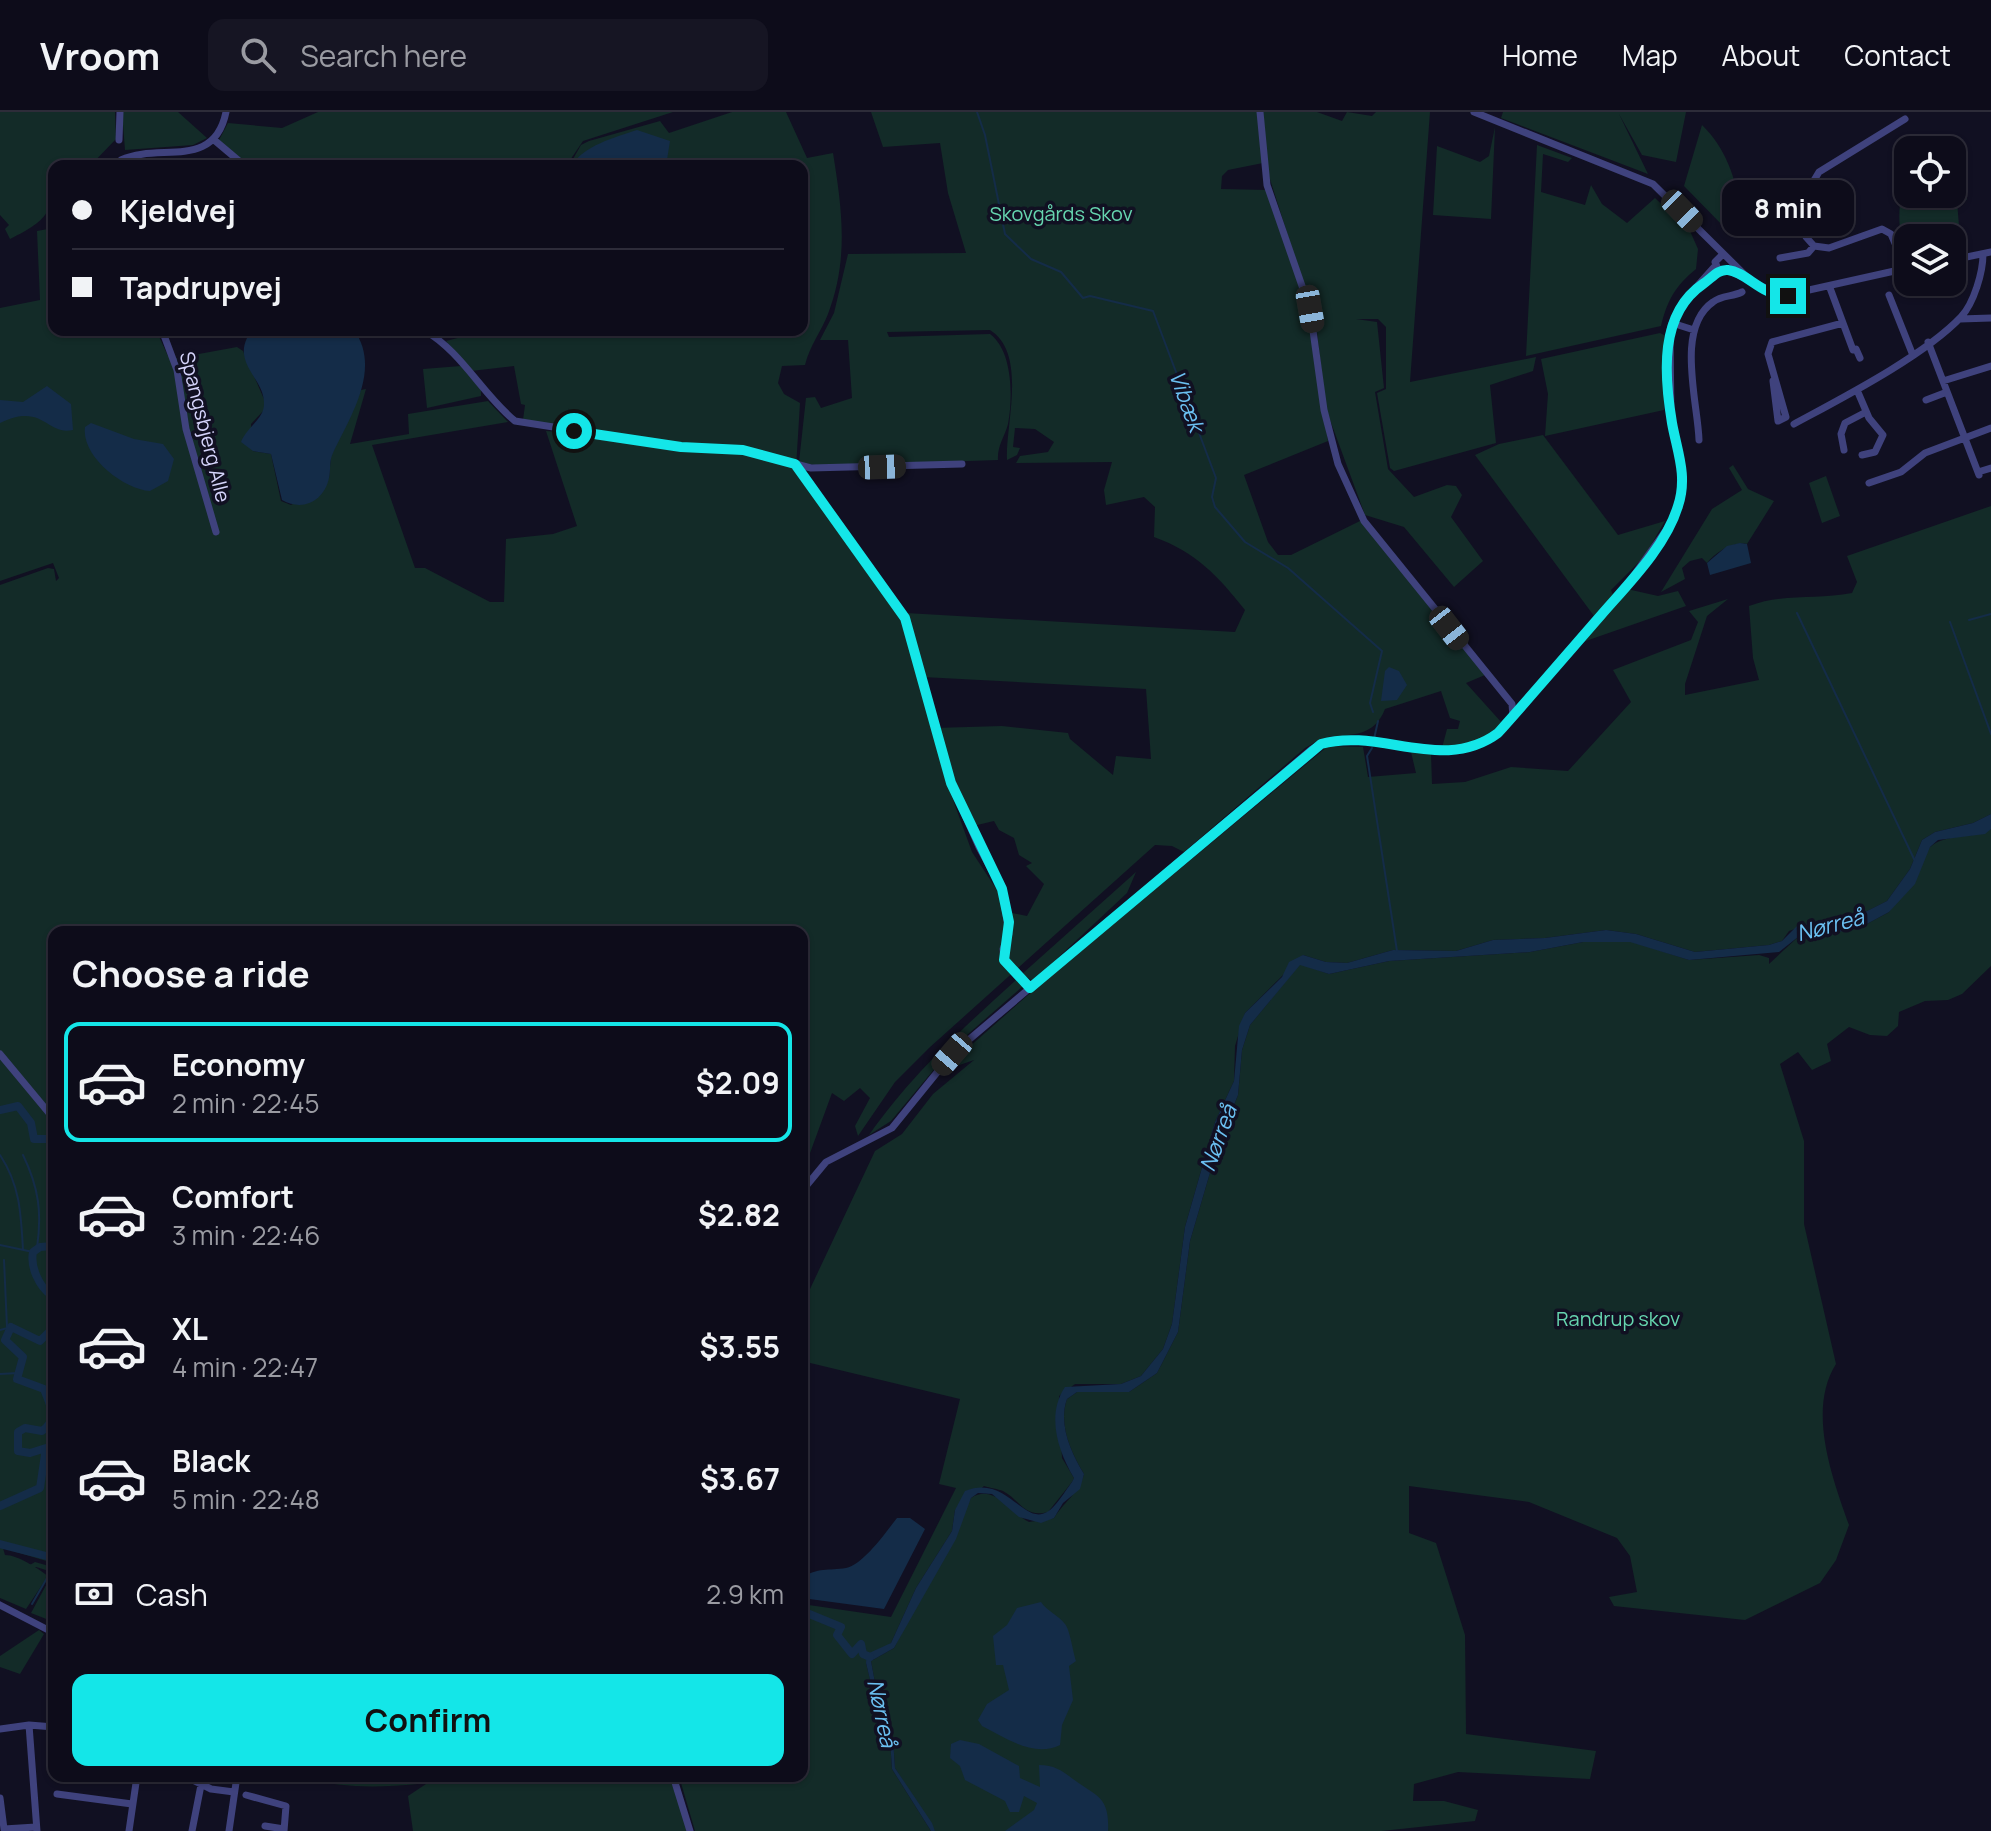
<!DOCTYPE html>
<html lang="en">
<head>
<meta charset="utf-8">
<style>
  :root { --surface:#0d0c1a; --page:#161523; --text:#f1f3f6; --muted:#9a9ba2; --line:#2d2c39; --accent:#14e6e8 }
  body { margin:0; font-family:Manrope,sans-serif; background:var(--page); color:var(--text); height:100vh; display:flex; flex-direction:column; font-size:30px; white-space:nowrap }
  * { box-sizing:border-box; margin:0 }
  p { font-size:26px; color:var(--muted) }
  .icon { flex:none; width:44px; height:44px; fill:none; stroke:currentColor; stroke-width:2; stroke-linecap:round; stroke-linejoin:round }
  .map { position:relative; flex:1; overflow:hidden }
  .details { position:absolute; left:48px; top:814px; width:760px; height:856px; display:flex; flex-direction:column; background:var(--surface); border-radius:16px; box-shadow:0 2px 6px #0004,0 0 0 2px var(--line) }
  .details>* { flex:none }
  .banner { position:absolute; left:48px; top:48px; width:760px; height:176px; border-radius:16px; box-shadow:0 2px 6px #0004,0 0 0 2px var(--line); display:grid; align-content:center; height:176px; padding:0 24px; background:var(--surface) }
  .fabs { position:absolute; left:1894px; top:24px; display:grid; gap:16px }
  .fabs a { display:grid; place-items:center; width:72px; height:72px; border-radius:16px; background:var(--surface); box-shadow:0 2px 6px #0004,0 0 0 2px var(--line); font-size:40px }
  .end { position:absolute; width:36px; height:36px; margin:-18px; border:10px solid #14e6e8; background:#111; box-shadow:0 0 0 4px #111 }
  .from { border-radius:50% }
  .bubble { position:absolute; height:56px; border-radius:16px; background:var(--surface); box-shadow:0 2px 6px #0004,0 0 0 2px var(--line); font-size:26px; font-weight:700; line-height:56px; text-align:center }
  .car { position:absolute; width:24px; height:48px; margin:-24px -12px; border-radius:10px; box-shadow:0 0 6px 2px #0007; background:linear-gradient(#222 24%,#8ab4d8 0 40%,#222 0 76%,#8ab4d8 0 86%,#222 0) }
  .banner b { display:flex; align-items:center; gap:28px; height:76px; font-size:30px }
  .banner b+b { border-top:2px solid var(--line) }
  .banner i { width:20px; height:20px; background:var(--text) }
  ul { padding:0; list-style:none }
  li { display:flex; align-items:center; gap:24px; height:120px; margin:0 16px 12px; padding:0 8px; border:4px solid transparent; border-radius:16px }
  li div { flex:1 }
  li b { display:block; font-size:30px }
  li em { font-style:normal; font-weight:700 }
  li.active { border-color:var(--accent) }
  li>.icon { width:72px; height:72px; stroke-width:1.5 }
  h2 { padding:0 24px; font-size:36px; line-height:96px }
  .pay { display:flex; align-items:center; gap:20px; height:88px; padding:0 24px; font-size:30px }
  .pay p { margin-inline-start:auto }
  .action { display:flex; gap:16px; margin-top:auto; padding:16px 24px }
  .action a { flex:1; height:92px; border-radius:16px; background:var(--accent); color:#111; font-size:32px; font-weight:700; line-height:92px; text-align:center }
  header { display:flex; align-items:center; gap:48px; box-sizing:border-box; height:112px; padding:0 40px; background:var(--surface); border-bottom:2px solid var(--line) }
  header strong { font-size:38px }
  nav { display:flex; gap:44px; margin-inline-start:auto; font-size:28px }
  .search { width:560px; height:72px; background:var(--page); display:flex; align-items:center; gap:20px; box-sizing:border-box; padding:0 28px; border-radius:16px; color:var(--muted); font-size:30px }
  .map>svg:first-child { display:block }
  .green { fill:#132b28 }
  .water { fill:#142c48 }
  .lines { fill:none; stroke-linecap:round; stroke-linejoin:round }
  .stream { stroke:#142c48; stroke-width:2 }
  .river { stroke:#142c48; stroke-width:8 }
  .minor { stroke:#3f427d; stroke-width:7 }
  .route { stroke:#14e6e8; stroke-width:10 }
  .labels { text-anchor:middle; stroke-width:7; stroke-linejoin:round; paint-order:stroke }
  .park-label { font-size:20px; fill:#66d5af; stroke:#111022 }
  .street-label { font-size:20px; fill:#d5d4fb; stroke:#111022 }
  .water-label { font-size:22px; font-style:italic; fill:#6bc0f2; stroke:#111022 }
</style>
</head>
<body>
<header>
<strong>Vroom</strong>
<div class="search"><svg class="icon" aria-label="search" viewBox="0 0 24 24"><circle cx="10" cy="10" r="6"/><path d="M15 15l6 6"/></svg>Search here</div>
<nav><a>Home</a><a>Map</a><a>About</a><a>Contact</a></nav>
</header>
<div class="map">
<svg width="1991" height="1719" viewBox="0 0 1991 1719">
  <rect width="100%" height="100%" fill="#111022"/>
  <!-- green -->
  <path class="green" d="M0,0H115L116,27L90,54H54C54,98 51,107 10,127L5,117L9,113L0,103Z
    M122,0H178L207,26L193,33L125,38Z
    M318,0H673L583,29L566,54H247L219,28L228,11L282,16Z
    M732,0H786L807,46L833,41C842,97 849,147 828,202C821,220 810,233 805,253L782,254L778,271L784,282L800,291L796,356L899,500L948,674L972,740L1012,801L1027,804L1044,772L1026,754L1032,751L1019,743L1014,726L999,718L994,709L973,714L952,670L935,616L1002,614L1068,621L1070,627L1113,663L1116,644L1151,647L1146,577L923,565L906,501L1235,520L1245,498C1218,464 1196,440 1154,425L1155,395L1144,385L1106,393L1104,378L1112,350L1016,351L1020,344L1048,340L1054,330L1035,317L1015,316L1013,335L1020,336L1017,343L1007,348C1005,313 1028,242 990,218L887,220L889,225L990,222C1013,239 1013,286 1008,312C1005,324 997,334 998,348L820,354L799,350L806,286L815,285L821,296L852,286L848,228H820L834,201L848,142L966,141L948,81L940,31L883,35L871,0H1258L1263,51L1228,58L1222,64L1221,77L1267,78L1306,192L1328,329L1244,363L1268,430L1278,443H1291L1360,409L1365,413L1485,563L1466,571L1502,611L1476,633L1442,636L1447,617H1458L1460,609L1450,606L1441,579L1385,597C1374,625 1353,622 1328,625C1320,627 1312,632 1305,636L1184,740L1172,734L1155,733L929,936L895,970L858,1024L855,1014L870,986L860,976L844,989L832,981L806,1052L802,1041V820H54V1321L46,1361L51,1378L54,1348V1510L31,1501L51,1464L49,1459L30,1453L35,1450L49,1454L53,1451L3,1436L5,1443C18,1443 37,1456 48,1464L26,1497L0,1486V473L48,456L54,457L56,469L59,466L53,451L0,469V196L40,188L37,119L48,117L54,104V218H156L168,244L177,246L237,235L243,239L264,287L265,297L251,312L253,339L271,342L281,389L291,393L329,366L331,344L361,278L366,277L350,332L409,322L408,302L488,289L508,310L372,333L415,456H425L490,490H504L506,427L553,422L577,414L546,319L576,321L568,296L571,316L523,308L525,293L521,292L514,254L471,259L446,229L473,222L474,218H802V54H569L581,33L589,29L660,9L669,21Z
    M1263,0H1317L1342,9L1347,0L1372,4L1376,0H1430L1410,270L1536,245L1533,259L1490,273L1496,331L1394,359L1390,356L1377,281L1386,277V215L1378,207H1356L1377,210L1384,276L1375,280L1388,357L1414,385L1447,373L1456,374L1462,383L1451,405L1483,449L1454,475L1404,415L1365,403L1326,297L1316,212L1268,61Z
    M1503,0H1686L1676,50L1642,43L1619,2L1648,62L1501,6Z
    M1702,13C1726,36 1736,67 1741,100L1727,118L1684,74Z
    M1495,15L1491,107L1433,103L1437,34L1480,50L1489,44Z
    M1537,33L1572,46L1568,50L1543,42L1541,80L1585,93L1591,73L1602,92L1627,111L1655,86L1690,119L1698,137L1696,157C1675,174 1667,189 1661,214L1526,244Z
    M1952,40L1965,43L1967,88L1957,89L1959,114L1939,118L1940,126H1908L1907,143C1895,115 1899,89 1906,61L1908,58V82H1952Z
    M1660,221L1664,223V298L1545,324L1548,282L1541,247Z
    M461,254L481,278V284L427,296L423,257Z
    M1543,323L1618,423L1665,409L1644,445L1611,478L1613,483L1594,504L1475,343L1499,332Z
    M1733,353L1748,377L1774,389L1747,432C1733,429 1716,440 1707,451L1702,446L1690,449L1682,456L1685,467L1661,480L1712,397L1742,378L1729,356Z
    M1826,364L1840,404L1822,411L1809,371Z
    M1991,394V702L1973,711L1935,720L1922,728L1910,757L1887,789L1849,808L1819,809L1789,819L1782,829L1769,833L1695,840L1636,822L1606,818L1545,826L1493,828L1456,839L1393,838L1347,851L1326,850L1303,843L1245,901L1235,934L1234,969L1215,1010L1185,1115L1172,1212L1163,1237L1141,1264L1121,1272H1075L1059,1284L1062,1346L1074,1366L1072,1370L1048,1400C1024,1406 1020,1388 1003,1379C998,1377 990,1376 984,1374L955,1398L952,1419L916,1476L891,1531L866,1551L880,1608L890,1628L892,1657L931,1719H695L679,1664H802V1492L891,1505L956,1376L939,1372L960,1287L802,1249V1194L875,1039L902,1022L933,982L974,948L942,959L1028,883L1328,634L1363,635L1368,665L1416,661L1411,640L1431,642L1432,672L1465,670L1511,655L1568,659L1631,590L1613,558L1691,528L1698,510L1689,499L1728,487L1707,504L1685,572V583L1759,568L1753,546L1749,494C1783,481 1817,488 1852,481L1857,470L1847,444Z
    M1627,477L1658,484L1678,479L1686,494L1580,531Z
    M1991,717V854L1962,882L1948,888L1925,889L1899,900L1898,914L1887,924L1870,923L1849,915L1827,932L1831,949L1812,958L1798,940L1780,952L1804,1029V1112L1836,1252C1807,1298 1832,1365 1849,1413L1836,1448L1820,1471L1745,1508L1614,1494L1609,1485L1637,1480L1630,1444L1617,1426L1529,1390L1409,1374V1421L1436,1431L1465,1523L1466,1622L1596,1639L1590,1667L1458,1660L1414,1672L1413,1689H1444L1478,1698L1475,1709L1382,1719H935L895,1656L893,1627L879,1592L871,1549L894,1536L971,1386C994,1371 1010,1400 1029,1410L1054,1406C1064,1390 1079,1381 1084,1362C1071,1341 1058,1312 1067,1287L1077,1280H1129L1157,1261L1178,1220L1190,1129L1219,1030L1238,983L1242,938L1250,913L1300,852L1329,862L1389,849L1530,840L1583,830L1630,829L1689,848L1759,843L1769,846V852L1798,825L1812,820L1828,822L1865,813L1889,800L1930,735C1948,720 1973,728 1991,717Z
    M1136,760L1127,781L1033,869L1022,862Z
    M1016,868L1023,874L951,937L891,1009L869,1023C913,961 960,919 1016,868Z
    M39,1518L44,1522L20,1562L0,1555V1544Z
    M295,1664L385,1667L422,1665L418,1672C374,1676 338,1676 295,1664Z
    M438,1664H484L493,1671L503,1664H671L689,1719H413L408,1684Z"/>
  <!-- water -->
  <path class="water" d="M637,18L670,29L666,54H648L623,46L608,54H572C582,34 616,25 637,18Z
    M266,218H354C382,257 350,305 333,341C329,349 331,357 329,366C324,389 303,400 282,388L271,342L253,339L241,330C247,315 264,307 264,292C265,268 234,253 247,226Z
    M47,274L71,292L73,318C46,324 44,290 0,311V288L23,290Z
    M91,311L134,327L163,332L174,347L168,369L150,379C123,377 81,344 85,315Z
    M1740,431L1747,432L1751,451L1710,463L1707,451L1727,434Z
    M1389,555L1399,559L1407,573L1397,588L1381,589L1385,559Z
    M1991,702V717L1985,722L1938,728L1930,735L1915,772L1889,800L1865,813L1828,823L1812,820L1798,825L1779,840L1689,848L1630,830H1583L1530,840L1389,849L1329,862L1300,853L1250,913L1242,938L1238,983L1219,1030L1190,1129L1178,1220L1157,1261L1129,1280H1077L1067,1287C1058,1312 1071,1341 1084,1362L1080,1377L1063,1391L1054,1406L1041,1411L1019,1405L992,1382L978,1381L971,1386L956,1427L894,1536L871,1549L879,1592L893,1627L895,1656L932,1711L935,1719H931L892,1657L890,1628L876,1593L866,1551L867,1542L891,1531L916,1476L952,1419L955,1398L965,1379C1007,1362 1023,1414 1047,1400C1056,1395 1065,1379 1072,1370L1074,1366C1058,1339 1046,1303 1065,1275L1121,1272L1141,1264L1163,1237L1172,1212L1185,1115L1215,1010L1234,969L1239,914L1245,901L1282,865L1289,850L1303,843L1326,850L1347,851L1393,838L1456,839L1493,828L1545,826L1606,818L1636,822L1695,840L1769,833L1782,829L1798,813L1849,808L1887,789L1910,757L1922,728L1935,720L1973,711Z
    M897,1406H910L925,1417L884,1497L802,1486V1466C817,1455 829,1459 846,1456C863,1453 886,1420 897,1406Z
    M1041,1490C1047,1499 1058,1503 1065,1512C1070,1518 1073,1540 1076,1549L1069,1554L1073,1588L1062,1613L1060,1633C1034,1646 1006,1626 982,1614L978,1608L987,1592L1009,1578L1003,1553H996L993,1524L1007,1513L1017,1496Z
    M960,1628L979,1632L1019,1654L1020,1666L1040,1675L1039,1653C1054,1653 1061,1658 1073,1667C1095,1684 1110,1683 1108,1719H1005L1034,1698L1037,1691L1024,1684L1019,1700H1010L1005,1689L965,1668L960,1654L950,1646L951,1632Z"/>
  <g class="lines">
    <!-- stream -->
    <path class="stream" d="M977,0L985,23L1005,122L1031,147L1061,160L1083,186L1090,184L1153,199L1216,366L1212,385L1215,395L1245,430L1288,456L1382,539L1370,591L1373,600
      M1797,501L1915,749
      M1969,508L1991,502
      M1950,510L1991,622
      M1374,627L1378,609
      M1372,636L1367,644L1397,839
      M0,1043C20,1073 21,1102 23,1138
      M23,1043C39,1076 42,1101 37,1136
      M0,1133L33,1140
      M4,1148L7,1215
      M0,1218L11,1215
      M0,1262L18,1261
      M32,1492L54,1454
      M47,1499L54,1488"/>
    <!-- river -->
    <path class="river" d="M0,998L18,994L31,1011L34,1027H51L54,1032
      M0,1394L40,1376L46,1336L30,1341L18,1339V1320L25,1316L42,1319C59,1307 50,1293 44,1277L17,1267L23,1245L5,1228L11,1215L40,1229L51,1218V1183C39,1174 30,1155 33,1140L40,1135L54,1134
      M0,1432L54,1446
      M802,1499L841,1515L837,1523L852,1542L861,1532L863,1542L870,1545"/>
    <!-- minor -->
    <path class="minor" d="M1260,0L1267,73L1310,197L1324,298L1338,352L1364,409L1512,592L1513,605
      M1474,0L1653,72L1754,172
      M213,27L245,54
      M119,28L120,0
      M121,54V48C159,30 214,59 226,0
      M1814,134L1806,125L1803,111L1810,75L1819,60L1905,7
      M1722,143L1715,150L1719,159L1728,158L1782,184L1908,156
      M1780,146L1808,141L1814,134L1829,136L1882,117L1891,122L1906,157
      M1952,148L1991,140
      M1830,176L1853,238L1856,237L1860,246
      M1889,183L1912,241
      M1960,207L1991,206
      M1672,211L1694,218
      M162,218L177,258L186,317L216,420
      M424,218C462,240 482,282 515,309L681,335L743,338L811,356L962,352
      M1928,230L1979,363
      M1773,269L1778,309L1786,305L1768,242L1772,230L1843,211
      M1943,269L1991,254
      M1857,278L1869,306L1883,323L1875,340L1862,343
      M1926,288L1947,280
      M1794,312C1842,286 1924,244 1961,205C1974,191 1983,160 1983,142
      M1699,328C1698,291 1675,216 1713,190C1722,183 1732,185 1742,180
      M1844,338L1841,322L1845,311L1866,300
      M795,352L905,506L951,671L979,735L1002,777L1009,822L1003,837L1004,848L1030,876
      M1978,360L1991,356
      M1869,371L1901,360L1925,341L1991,316
      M0,942L54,1007
      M802,1079L826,1050L892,1016L952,942L1312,637C1362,607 1435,666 1498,621L1627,473L1671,411L1678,395L1683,366L1671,309L1670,218L1682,191L1715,154
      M802,1340L806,1341
      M54,1352V1376
      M0,1493L54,1521
      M29,1613L37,1719
      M0,1617L29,1613L54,1615
      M185,1664L211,1677L234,1680
      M673,1664L690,1719
      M57,1682L132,1692
      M246,1683L286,1694L284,1719
      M0,1686L4,1717L36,1715
      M265,1714L284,1717
      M129,1719L137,1664
      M192,1719L201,1673
      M229,1719L237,1664"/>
  </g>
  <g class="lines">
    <!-- route -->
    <path class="route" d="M574,319L681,335L743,338L795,352L905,506L951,671L1002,777L1009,810L1004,848L1030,876L1321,632C1380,615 1443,662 1498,621C1533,582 1567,542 1602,502C1629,471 1666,434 1678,394C1688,364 1677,339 1672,311C1664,263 1659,202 1703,172C1712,166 1718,157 1728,158C1747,160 1761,184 1788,184"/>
  </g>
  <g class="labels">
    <!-- park labels -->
    <g class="park-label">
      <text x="1061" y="109">Skovgårds Skov</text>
      <text x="1618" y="1214">Randrup skov</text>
    </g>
    <!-- street labels -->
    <g class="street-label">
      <text transform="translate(205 315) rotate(76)" y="7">Spangsbjerg Alle</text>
    </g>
    <!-- water labels -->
    <g class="water-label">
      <text transform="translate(1187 289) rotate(70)" y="8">Vibæk</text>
      <text transform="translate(1830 813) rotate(-15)" y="8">Nørreå</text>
      <text transform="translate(1218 1026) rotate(-70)" y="8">Nørreå</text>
      <text transform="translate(882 1601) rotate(78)" y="8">Nørreå</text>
    </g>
  </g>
</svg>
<div class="fabs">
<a><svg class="icon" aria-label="locate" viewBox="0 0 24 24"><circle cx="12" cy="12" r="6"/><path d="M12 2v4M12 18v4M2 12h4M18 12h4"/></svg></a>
<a><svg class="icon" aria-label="layers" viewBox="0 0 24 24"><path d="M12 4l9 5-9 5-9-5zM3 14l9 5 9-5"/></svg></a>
</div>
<i class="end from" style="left:574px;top:319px"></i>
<i class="end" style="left:1788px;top:184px"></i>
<div class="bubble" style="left:1722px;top:68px;width:132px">8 min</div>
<i class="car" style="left:1682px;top:99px;rotate:136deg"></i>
<i class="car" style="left:1310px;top:197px;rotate:170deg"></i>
<i class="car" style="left:882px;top:355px;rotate:88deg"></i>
<i class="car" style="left:1449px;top:516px;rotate:142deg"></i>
<i class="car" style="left:952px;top:942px;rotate:221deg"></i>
<div class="banner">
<b><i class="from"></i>Kjeldvej</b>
<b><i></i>Tapdrupvej</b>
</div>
<section class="details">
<h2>Choose a ride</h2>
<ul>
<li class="active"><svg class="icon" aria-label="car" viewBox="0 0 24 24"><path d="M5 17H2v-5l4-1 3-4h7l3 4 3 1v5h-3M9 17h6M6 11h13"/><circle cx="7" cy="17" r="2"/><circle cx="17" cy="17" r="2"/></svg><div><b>Economy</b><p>2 min · 22:45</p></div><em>$2.09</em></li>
<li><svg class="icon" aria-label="car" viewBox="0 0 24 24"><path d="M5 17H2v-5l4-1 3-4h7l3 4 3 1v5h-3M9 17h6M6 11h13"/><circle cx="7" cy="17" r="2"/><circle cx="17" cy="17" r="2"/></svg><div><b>Comfort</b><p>3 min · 22:46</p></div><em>$2.82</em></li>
<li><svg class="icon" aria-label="car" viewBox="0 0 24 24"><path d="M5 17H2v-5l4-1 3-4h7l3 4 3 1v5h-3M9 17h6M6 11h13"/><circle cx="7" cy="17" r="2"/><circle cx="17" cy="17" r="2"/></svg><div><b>XL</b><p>4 min · 22:47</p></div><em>$3.55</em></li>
<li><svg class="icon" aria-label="car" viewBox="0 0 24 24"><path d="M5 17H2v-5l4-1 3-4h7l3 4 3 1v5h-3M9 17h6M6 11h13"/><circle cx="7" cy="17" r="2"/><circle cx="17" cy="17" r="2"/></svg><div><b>Black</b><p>5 min · 22:48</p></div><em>$3.67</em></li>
</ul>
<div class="pay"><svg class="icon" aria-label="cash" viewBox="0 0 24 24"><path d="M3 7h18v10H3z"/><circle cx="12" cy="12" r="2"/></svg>Cash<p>2.9 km</p></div>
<div class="action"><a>Confirm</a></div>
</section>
</div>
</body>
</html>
